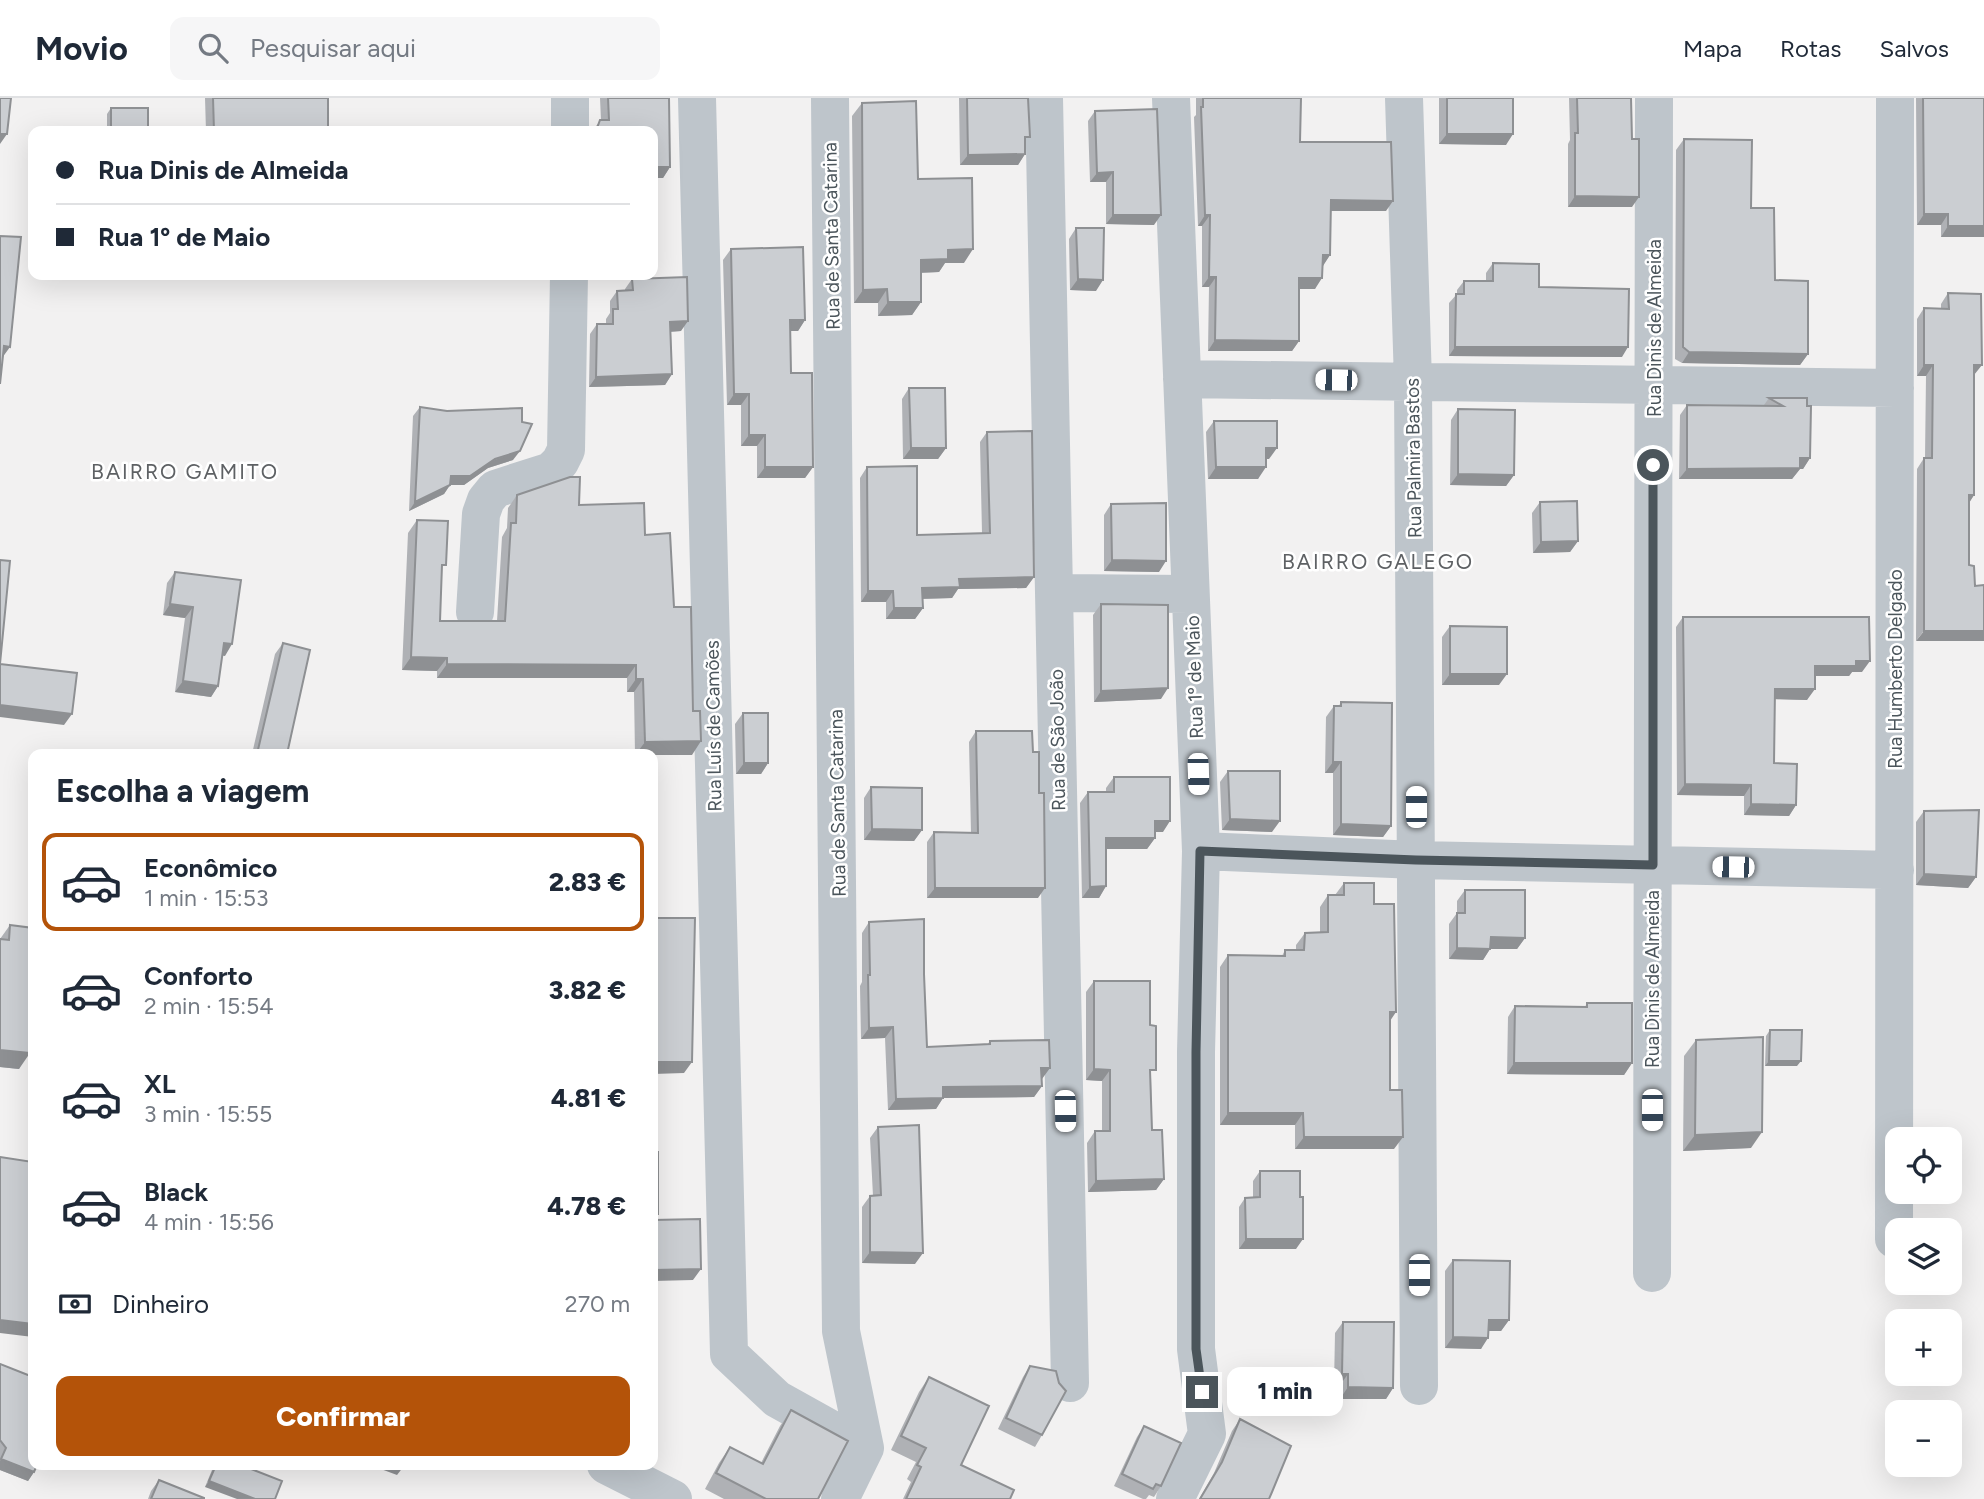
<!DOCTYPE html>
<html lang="pt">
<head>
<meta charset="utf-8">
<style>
  :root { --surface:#fff; --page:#f6f6f7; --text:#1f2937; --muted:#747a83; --line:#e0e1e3; --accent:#b45309 }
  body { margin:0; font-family:Figtree,sans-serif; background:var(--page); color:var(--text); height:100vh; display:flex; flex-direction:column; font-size:26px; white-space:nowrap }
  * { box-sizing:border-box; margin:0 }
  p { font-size:23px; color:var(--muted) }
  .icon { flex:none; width:38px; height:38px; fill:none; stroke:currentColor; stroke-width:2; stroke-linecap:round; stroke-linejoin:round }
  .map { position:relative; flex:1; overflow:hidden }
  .sheet { position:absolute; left:28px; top:651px; width:630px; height:721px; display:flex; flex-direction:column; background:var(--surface); border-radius:14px; box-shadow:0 7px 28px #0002 }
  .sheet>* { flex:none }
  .guide { position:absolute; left:28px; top:28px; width:630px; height:154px; border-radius:14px; box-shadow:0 7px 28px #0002; display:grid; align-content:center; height:154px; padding:0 28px; background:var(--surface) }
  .fabs { position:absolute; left:1885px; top:1029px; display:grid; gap:14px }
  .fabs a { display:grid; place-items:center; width:77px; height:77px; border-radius:14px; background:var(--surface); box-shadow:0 7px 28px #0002; font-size:35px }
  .end { position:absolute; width:32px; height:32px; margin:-16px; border:9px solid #4b555b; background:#fff; box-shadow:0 0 0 4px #fff }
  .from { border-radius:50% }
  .bubble { position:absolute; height:49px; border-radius:14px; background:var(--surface); box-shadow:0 7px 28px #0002; font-size:23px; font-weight:800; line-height:49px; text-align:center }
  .car { position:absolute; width:21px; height:42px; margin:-21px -10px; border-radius:9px; box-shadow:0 0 5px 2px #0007; background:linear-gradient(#fff 24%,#345 0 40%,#fff 0 76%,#345 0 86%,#fff 0) }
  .guide b { display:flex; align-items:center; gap:24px; height:66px; font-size:26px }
  .guide b+b { border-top:2px solid var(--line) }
  .guide i { width:18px; height:18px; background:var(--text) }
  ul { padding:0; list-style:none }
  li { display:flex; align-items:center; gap:21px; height:98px; margin:0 14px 10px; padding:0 14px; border:4px solid transparent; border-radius:14px }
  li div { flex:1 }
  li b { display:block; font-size:26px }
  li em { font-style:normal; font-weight:800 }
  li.on { border-color:var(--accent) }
  li>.icon { width:63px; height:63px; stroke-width:1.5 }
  h2 { padding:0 28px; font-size:32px; line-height:84px }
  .pay { display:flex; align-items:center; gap:18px; height:77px; padding:0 28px; font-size:26px }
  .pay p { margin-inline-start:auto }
  .action { display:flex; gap:14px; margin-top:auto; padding:14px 28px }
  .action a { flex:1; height:80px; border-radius:14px; background:var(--accent); color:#fff; font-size:28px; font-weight:800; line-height:80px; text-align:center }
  header { display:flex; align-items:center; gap:42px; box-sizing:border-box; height:98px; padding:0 35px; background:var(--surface); border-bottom:2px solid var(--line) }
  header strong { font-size:33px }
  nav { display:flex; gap:38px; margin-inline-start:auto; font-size:24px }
  .search { width:490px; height:63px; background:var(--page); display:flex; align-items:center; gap:18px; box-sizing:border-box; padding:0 24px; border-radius:14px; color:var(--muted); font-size:26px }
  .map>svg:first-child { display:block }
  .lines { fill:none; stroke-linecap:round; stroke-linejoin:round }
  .minor { stroke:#bec5cb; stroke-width:38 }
  .wall { fill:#afb1b5 }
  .shaded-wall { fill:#8e9093 }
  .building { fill:#cbced2; stroke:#8e9093; stroke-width:2 }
  .route { stroke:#4b555b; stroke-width:9 }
  .labels { text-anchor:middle; stroke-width:5; stroke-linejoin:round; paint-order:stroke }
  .street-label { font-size:19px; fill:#4b555b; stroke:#fff }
  .neighbourhood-label { font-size:21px; letter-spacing:2px; fill:#5e6164; stroke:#fff }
</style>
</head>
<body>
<header>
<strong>Movio</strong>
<div class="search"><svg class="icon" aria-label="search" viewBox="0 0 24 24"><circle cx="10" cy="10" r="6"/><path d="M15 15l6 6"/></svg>Pesquisar aqui</div>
<nav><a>Mapa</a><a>Rotas</a><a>Salvos</a></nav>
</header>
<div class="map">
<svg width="1984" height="1401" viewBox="0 0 1984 1401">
  <rect width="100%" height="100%" fill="#f2f1f1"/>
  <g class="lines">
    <!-- minor -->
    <path class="minor" d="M570,0V33
      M697,0L729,1256L777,1301L865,1350
      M830,0L841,1233L865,1350L840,1401
      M1044,0L1070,1285
      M1171,0L1201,753L1196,954V1251L1207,1336L1175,1401
      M1404,0L1413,283L1419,1288
      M1182,281L1895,290
      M1054,495L1190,496
      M475,514L481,416L486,402L495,391L551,373L560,364L566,352L569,177
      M1201,753L1417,762L1895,772
      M1894,1141L1895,0
      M1652,1175L1654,0
      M606,1367L673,1401"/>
  </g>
  <!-- wall -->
  <path class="wall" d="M205,0H328V33H206Z
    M600,0H669L670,69L663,80H653V33H592L601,22Z
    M959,0H1028L1025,56L1018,67H960Z
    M1196,0H1301L1300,44L1386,113H1331L1330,157L1322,168L1315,191H1299V243L1292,253H1208L1209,189H1202V128H1198L1194,19L1196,17Z
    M1439,0H1513L1506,47L1439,46Z
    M1569,0H1631L1632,109H1568V46L1570,42Z
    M1916,0H1984V139H1941V127H1917Z
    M862,5L918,81L964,165H945L939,174L921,175V204L912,217L878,218V205H854L852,18Z
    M111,10L148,33H107V16Z
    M1095,13L1154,127L1106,126V84H1090L1088,23Z
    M1684,41L1751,110L1775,182L1808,256L1800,267L1682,265L1675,261L1676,52Z
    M1076,130L1096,193L1070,192L1069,141Z
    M731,151L805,222L798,233H790L791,275L813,369L805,380H757V348H741V307H727L723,162Z
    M1493,165L1539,189L1622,259L1449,258V205L1457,196V192L1464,183H1486V175Z
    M632,181L681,233L671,234L672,276L665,287L589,289L590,236L597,226H606V221L610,215V203L617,193L625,192V191Z
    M1948,195L1974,277V397L1969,405V467L1974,468L1916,543L1917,371L1924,360H1925L1926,278H1917V221L1924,210L1941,211V206Z
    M909,290L946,350L938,361H903L902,301Z
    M1769,300H1807L1810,360L1803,371H1800L1792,381H1679L1680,317L1687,307H1764Z
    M420,309L513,362L488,370L464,387H450L444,396L409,413L413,318Z
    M1458,311L1514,377L1506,388L1450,387L1451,322Z
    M1214,323L1269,361H1266L1258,381H1208L1206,334Z
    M987,334L1034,479L1026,490L958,491L952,500L922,501L923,510L915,521H886V504H861L860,380L867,369L917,437L982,435L980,344Z
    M517,397L579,407L645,437L674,509L692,657H653V656H635L634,594H627V580H437V573L402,572L408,435L417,422L442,473L440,523H497L502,439L507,430L508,410Z
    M1540,404L1578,443L1570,454L1533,455L1532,415Z
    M1111,406L1159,474L1104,473V417Z
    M175,474L225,558L222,557L218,588L211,599L175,594L185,520L163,517L167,485Z
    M1101,506L1161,601L1094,604L1093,517Z
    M1683,519L1862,574H1852L1849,578H1815L1807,602L1775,601L1774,665L1796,707L1789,718L1744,717V698L1677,697L1676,529Z
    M1450,528L1499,587H1442V539Z
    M283,545L287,656H252L275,556Z
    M1341,604L1391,728L1383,739L1333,737V675H1325L1326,619L1334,608H1339Z
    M743,615L768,665L761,676H736L735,626Z
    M976,633L1038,800H927V744L934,734L971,735L969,644Z
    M1228,673L1272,734L1222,732L1220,684Z
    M1114,679L1163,734H1155V740L1147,751H1106V788L1099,800H1082L1080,705L1088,694H1106V690Z
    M871,689L922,732L914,743L864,742V700Z
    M1924,713L1976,779L1968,790L1916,787V724Z
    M1344,785L1374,806L1390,924V992L1394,1051H1295V1027H1220V869L1228,857L1282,858L1285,852H1296V847L1305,835H1320V809L1328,797H1335Z
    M1465,792L1525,840L1517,851H1490L1483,862L1449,861V826L1457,815V803Z
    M869,824L924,876L927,949L987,947L990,943L1042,981V988L1034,999L943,1000L936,1011L888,1012L885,940L861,941L860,888L862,884V835Z
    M10,827L32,943L19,971L0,969V841Z
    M1094,883L1151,979L1152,1032L1164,1081L1156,1092L1088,1094L1087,1045L1095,1033H1102V983L1086,982V894Z
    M1587,905L1632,965L1624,977L1507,976L1508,919L1515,908L1585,909Z
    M1770,932L1797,968H1765L1766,938Z
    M1696,942L1751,1050L1683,1053L1684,958Z
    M878,1029L915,1166L862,1165V1109L870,1098H873L870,1040Z
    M1260,1073L1300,1099L1296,1151H1239V1109L1245,1100H1253V1083Z
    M1453,1162L1509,1222L1501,1233H1488L1481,1251L1445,1250V1173Z
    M1343,1224L1393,1290L1386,1301H1340V1287H1334L1335,1235Z
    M0,1266L34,1374L28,1383L0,1372Z
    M1030,1268L1042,1337L1035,1349L998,1331L1023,1279Z
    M929,1279L961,1367L1010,1401H903L911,1384L907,1381L916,1364L891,1352L919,1294Z
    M791,1312L818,1401H724L705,1391L719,1365L730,1349L761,1365L780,1328Z
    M1240,1321L1269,1401H1199L1214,1375L1232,1333Z
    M1144,1328L1161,1388L1154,1399L1149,1397L1146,1401H1143L1114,1388L1137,1339Z
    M214,1367H241L205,1389Z
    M159,1382L204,1401H148L151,1393Z"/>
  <!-- shaded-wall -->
  <path class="shaded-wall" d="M0,36H7L0,46Z
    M1447,36H1513L1506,47L1439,46Z
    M1025,56L1018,67H960L968,57Z
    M653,69H670L663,80H653Z
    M1113,74L1106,84H1090L1097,75Z
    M1575,98L1639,99L1632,109H1568Z
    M1331,102L1393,103L1386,113H1324Z
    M1924,116H1948L1941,127H1917Z
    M1113,117H1161L1154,127L1106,126Z
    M1205,117H1210L1202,128H1198Z
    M1948,128H1984V139H1941Z
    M973,151L964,165H945L939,174L911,175L921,162L948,152Z
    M1323,157H1330L1323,168H1315Z
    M1209,179H1216L1209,189H1202Z
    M1299,180H1322L1315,191H1291Z
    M1078,181L1103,182L1096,193L1070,192Z
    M887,191L878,205H854L863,192Z
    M888,204H921L912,217L878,218Z
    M790,222H805L798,233H782Z
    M688,223L681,233L663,234L670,224Z
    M1215,242L1299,243L1292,253H1208Z
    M4,248L10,249L2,260Z
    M1455,249H1628L1622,259L1449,258Z
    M1689,254L1808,256L1800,267L1682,265Z
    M1924,267H1933L1926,278H1917Z
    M1974,267H1982L1974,277Z
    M672,276L665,287L589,289L596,279Z
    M734,296H749L741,307H727Z
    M749,337H765L757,348H741Z
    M911,350H946L938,361H903Z
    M1266,350H1277L1269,361H1258Z
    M520,353L513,362L488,370L464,387H444L451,378Z
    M1800,360H1810L1803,371H1800L1792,381H1679L1687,371Z
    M765,369H813L805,380H757Z
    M1216,369H1266L1258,381H1208Z
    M1458,376L1514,377L1506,388L1450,387Z
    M450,387L444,396L409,413L415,404Z
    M1969,397H1974L1967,408Z
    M1578,443L1570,454L1533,455L1541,444Z
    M1112,462L1166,463L1159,474L1104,473Z
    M1034,479L1026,490L958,491L952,500L915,501L922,490L959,481Z
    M868,493H893L886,504H861Z
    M170,506L193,509L185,520L163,517Z
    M894,510H923L915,521H886Z
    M1924,533H1984V543H1916Z
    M224,545L232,546L225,558L216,556Z
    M411,559L447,560L437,573L402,572Z
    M1856,563H1870L1862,574H1852L1849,578H1807L1815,568Z
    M447,566L636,567L627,580H437Z
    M1450,576H1507L1499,587H1442Z
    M636,581H643L634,594H627Z
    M183,583L218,588L211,599L175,594Z
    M1168,590L1161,601L1094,604L1101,593Z
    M1775,591H1815L1807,602L1768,601Z
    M0,607L72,616L64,627L0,619Z
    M701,643L692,657H653V656H636L645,644Z
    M1333,664H1341L1333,675H1325Z
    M744,665H768L761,676H736Z
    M1685,686L1751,687L1744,698L1677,697Z
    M1751,706L1796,707L1789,718L1744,717Z
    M1230,721L1280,723L1272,734L1222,732Z
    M1155,723H1170L1163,734H1147Z
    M1341,726L1391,728L1383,739L1333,737Z
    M872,731L922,732L914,743L864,742Z
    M1106,740H1155L1147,751H1099Z
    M1924,776L1976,779L1968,790L1916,787Z
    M1106,788L1099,800H1082L1090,789Z
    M935,790H1045L1038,800H927Z
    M1491,839L1525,840L1517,851H1483Z
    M1457,850L1490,851L1483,862L1449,861Z
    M1390,914H1396L1388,926Z
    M893,929L885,940L861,941L869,930Z
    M0,952L30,955L19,971L0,969Z
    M1769,963H1801L1797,968H1765Z
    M653,964H692L684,975L653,976Z
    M1514,965H1632L1624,977L1507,976Z
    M1041,970H1050L1042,981Z
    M1094,971L1110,972L1102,983L1086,982Z
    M1042,988L1034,999L943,1000L936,1011L888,1012L896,1001L943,989Z
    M1228,1015H1303L1295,1027H1220Z
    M1762,1034L1751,1050L1683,1053L1695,1037Z
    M1304,1039H1403L1394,1051H1295Z
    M1164,1081L1156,1092L1088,1094L1096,1083Z
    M1246,1141H1303L1296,1151H1239Z
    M870,1154L923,1155L915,1166L862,1165Z
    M701,1171L693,1182L653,1183V1172Z
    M0,1222L33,1226V1239L0,1235Z
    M1489,1222H1509L1501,1233H1481Z
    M1453,1239L1488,1240L1481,1251L1445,1250Z
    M1342,1276H1348L1340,1287H1334Z
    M1348,1289L1393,1290L1386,1301H1340Z
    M1,1361L34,1374L28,1383L0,1372V1363Z
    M370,1367H407L406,1369L404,1368L397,1377Z
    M209,1383L255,1401H237L205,1389Z"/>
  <!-- building -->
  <path class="building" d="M0,0H11L7,36H0Z
    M213,0H328V33H214Z
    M608,0H669L670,69H653V33H596L600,22H609Z
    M967,0H1028L1030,39H1025V56L968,57Z
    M1203,0H1301L1300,44H1391L1393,103L1331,102L1330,157H1323L1322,180H1299V243L1215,242L1216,179H1209L1210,117H1205L1201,9H1203Z
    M1447,0H1513V36H1447Z
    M1577,0H1631L1632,41H1639V99L1575,98V35H1578Z
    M1923,0H1984V128H1948V116H1924Z
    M916,3L918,81L972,80L973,151L948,152V161L921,162V204H888L887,191L863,192L862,5Z
    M111,10H148V33H111Z
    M1157,11L1161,117H1113V74L1097,75L1095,13Z
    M1684,41L1752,42L1751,110H1774L1775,182L1808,183V256L1689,254L1683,249Z
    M1076,130H1104L1103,182L1078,181Z
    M0,138L21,139L10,249L4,248L0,286Z
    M803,149L805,222H790L791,275H812L813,369H765V337H749V296H734L731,151Z
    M1493,165L1539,166V189L1629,191L1628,249H1455L1456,196H1464V183H1493Z
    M687,179L688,223L670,224L672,276L596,279L597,226H613V211H618L617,193L633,192L632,181Z
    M1948,195L1981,196L1982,267H1974V397H1969V467L1974,468L1975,488L1984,487V533H1924V360H1932L1933,267H1924V210L1949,211Z
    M909,290H945L946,350H911Z
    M1769,300H1807V308H1811L1810,360H1800V370L1687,371V307L1783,308Z
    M420,309L447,313L522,310V324L532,326L520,353L495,361L470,378H451L450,387L415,404Z
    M1458,311L1515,312L1514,377L1458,376Z
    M1214,323H1277V350H1266V369H1216Z
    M1032,333L1034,479L959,481L960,489L922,490L923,510H894L893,493H868L867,369L917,368V437L990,435L987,334Z
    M570,379H580L579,407L644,405L645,437L670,435L674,509H691L693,613H700L701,643L645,644L643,581H636V567L447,566V560L411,559L417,422L448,423L446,467H442L440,523H505L511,425H516L517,397Z
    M1577,403L1578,443L1541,444L1540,404Z
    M1166,405V463L1112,462L1111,406Z
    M0,462L10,463L0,566L77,575L72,616L0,607Z
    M175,474L241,482L232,546L224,545L218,588L183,583L193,509L170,506Z
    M1101,506L1168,507V590L1101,593Z
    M1683,519H1869L1870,563H1856V568H1815V591H1775L1774,665L1797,666L1796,707L1751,706V687L1685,686Z
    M1450,528L1507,529V576H1450Z
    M283,545L310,552L287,656H257Z
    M1341,604L1392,605L1391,728L1341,726V664H1333L1334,608H1341Z
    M743,615H768V665H744Z
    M976,633H1032L1033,654H1039V695H1044L1045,790H935L934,734L978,735Z
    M1228,673H1280V723L1230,721Z
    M1114,679H1170V723H1155V740H1106V788L1090,789L1088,694H1114Z
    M871,689L922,690V732L872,731Z
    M1979,712L1976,779L1924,776V713Z
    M1344,785H1374V806H1394L1396,914H1390V992H1402L1403,1039H1304L1303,1015H1228V857L1285,858V852H1304L1305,835L1328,834V797H1344Z
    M1465,792H1525V840L1491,839L1490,851L1457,850V815H1465Z
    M653,820H695L692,964H653Z
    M924,821V876L927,949L990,946V943L1049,942L1050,970H1041L1042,988L943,989V1000L896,1001L893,929L869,930L868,877H870L869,824Z
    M10,827L33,830V928L30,955L0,952V841L9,842Z
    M1094,883H1150V927L1156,928V972H1150L1152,1032H1162L1164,1081L1096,1083L1095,1033H1110V972L1094,971Z
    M1587,905H1632V965H1514L1515,908L1587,909Z
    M1770,932H1802L1801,963H1769Z
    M1763,939L1762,1034L1695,1037L1696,942Z
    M919,1027L923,1155L870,1154V1098L881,1097L878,1029Z
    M653,1054H658V1116H653Z
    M0,1059L33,1064V1226L0,1222Z
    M1260,1073H1300V1099H1303V1141H1246L1245,1100L1260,1099Z
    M700,1121L701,1171L653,1172V1122Z
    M1453,1162L1510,1163L1509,1222H1489L1488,1240L1453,1239Z
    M1343,1224H1394L1393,1290L1348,1289V1276H1342Z
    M0,1266L33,1279V1367H37L34,1374L1,1361L6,1350L0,1342Z
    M1030,1268L1056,1273L1059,1285L1066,1293L1042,1337L1006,1320Z
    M929,1279L989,1308L961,1367L1014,1392L1010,1401H906L921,1369L917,1367L926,1350L901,1338Z
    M791,1312L848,1343L818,1401H766L716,1375L730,1349L763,1366Z
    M1240,1321L1291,1348L1272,1394L1269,1401H1200L1222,1364Z
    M1144,1328L1181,1345L1161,1388L1156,1386L1153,1391L1122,1376Z
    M216,1367H241L282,1383L275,1401H255L209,1383Z
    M159,1382L204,1400V1401H151Z"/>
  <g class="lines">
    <!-- route -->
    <path class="route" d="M1202,1294L1196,1251V954L1200,753L1416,762L1653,767V367"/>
  </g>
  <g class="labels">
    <!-- street labels -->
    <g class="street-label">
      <text transform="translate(831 138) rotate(-91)" y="7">Rua de Santa Catarina</text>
      <text transform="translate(1654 230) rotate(-90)" y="7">Rua Dinis de Almeida</text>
      <text transform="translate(1413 360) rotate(-91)" y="7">Rua Palmira Bastos</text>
      <text transform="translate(1895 571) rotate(-90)" y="7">Rua Humberto Delgado</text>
      <text transform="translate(1194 579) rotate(-92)" y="7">Rua 1º de Maio</text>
      <text transform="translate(713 628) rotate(-91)" y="7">Rua Luís de Camões</text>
      <text transform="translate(1057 642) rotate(-91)" y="7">Rua de São João</text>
      <text transform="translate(837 705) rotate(-91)" y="7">Rua de Santa Catarina</text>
      <text transform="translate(1652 881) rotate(-90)" y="7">Rua Dinis de Almeida</text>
    </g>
    <!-- neighbourhood labels -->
    <g class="neighbourhood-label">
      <text x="185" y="381">BAIRRO GAMITO</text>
      <text x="1378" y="471">BAIRRO GALEGO</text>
    </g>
  </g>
</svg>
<div class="fabs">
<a><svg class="icon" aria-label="locate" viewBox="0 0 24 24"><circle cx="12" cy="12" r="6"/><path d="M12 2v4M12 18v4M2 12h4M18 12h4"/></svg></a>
<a><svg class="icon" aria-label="layers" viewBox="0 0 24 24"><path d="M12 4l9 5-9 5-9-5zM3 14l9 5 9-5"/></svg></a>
<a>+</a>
<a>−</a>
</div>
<i class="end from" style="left:1653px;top:367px"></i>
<i class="end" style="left:1202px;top:1294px"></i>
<div class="bubble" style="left:1227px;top:1269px;width:116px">1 min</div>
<i class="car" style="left:1336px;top:282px;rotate:271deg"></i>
<i class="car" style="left:1198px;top:676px;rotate:178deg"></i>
<i class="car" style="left:1416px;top:709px;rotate:0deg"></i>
<i class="car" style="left:1733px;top:769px;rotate:271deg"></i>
<i class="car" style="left:1652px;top:1012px;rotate:180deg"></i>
<i class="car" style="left:1065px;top:1013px;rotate:179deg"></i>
<i class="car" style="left:1419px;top:1177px;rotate:180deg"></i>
<div class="guide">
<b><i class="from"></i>Rua Dinis de Almeida</b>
<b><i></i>Rua 1º de Maio</b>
</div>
<section class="sheet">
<h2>Escolha a viagem</h2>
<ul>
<li class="on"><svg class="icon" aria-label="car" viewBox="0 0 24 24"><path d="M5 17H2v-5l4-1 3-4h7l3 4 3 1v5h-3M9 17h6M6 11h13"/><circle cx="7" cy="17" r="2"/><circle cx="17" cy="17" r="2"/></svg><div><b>Econômico</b><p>1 min · 15:53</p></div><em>2.83 €</em></li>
<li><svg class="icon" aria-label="car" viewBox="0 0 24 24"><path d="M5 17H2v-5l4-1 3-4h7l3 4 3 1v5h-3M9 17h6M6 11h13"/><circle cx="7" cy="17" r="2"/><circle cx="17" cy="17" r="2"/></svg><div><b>Conforto</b><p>2 min · 15:54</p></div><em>3.82 €</em></li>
<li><svg class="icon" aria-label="car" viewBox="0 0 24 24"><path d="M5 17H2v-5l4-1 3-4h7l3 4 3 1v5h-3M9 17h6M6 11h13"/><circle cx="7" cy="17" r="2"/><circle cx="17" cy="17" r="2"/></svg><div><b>XL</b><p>3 min · 15:55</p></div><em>4.81 €</em></li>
<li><svg class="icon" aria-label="car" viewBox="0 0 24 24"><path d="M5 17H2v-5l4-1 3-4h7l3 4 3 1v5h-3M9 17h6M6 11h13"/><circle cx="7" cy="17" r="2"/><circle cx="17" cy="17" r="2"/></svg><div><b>Black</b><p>4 min · 15:56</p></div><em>4.78 €</em></li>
</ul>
<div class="pay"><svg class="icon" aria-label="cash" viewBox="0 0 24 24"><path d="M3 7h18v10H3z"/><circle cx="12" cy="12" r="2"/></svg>Dinheiro<p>270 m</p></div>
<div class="action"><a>Confirmar</a></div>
</section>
</div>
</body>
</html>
